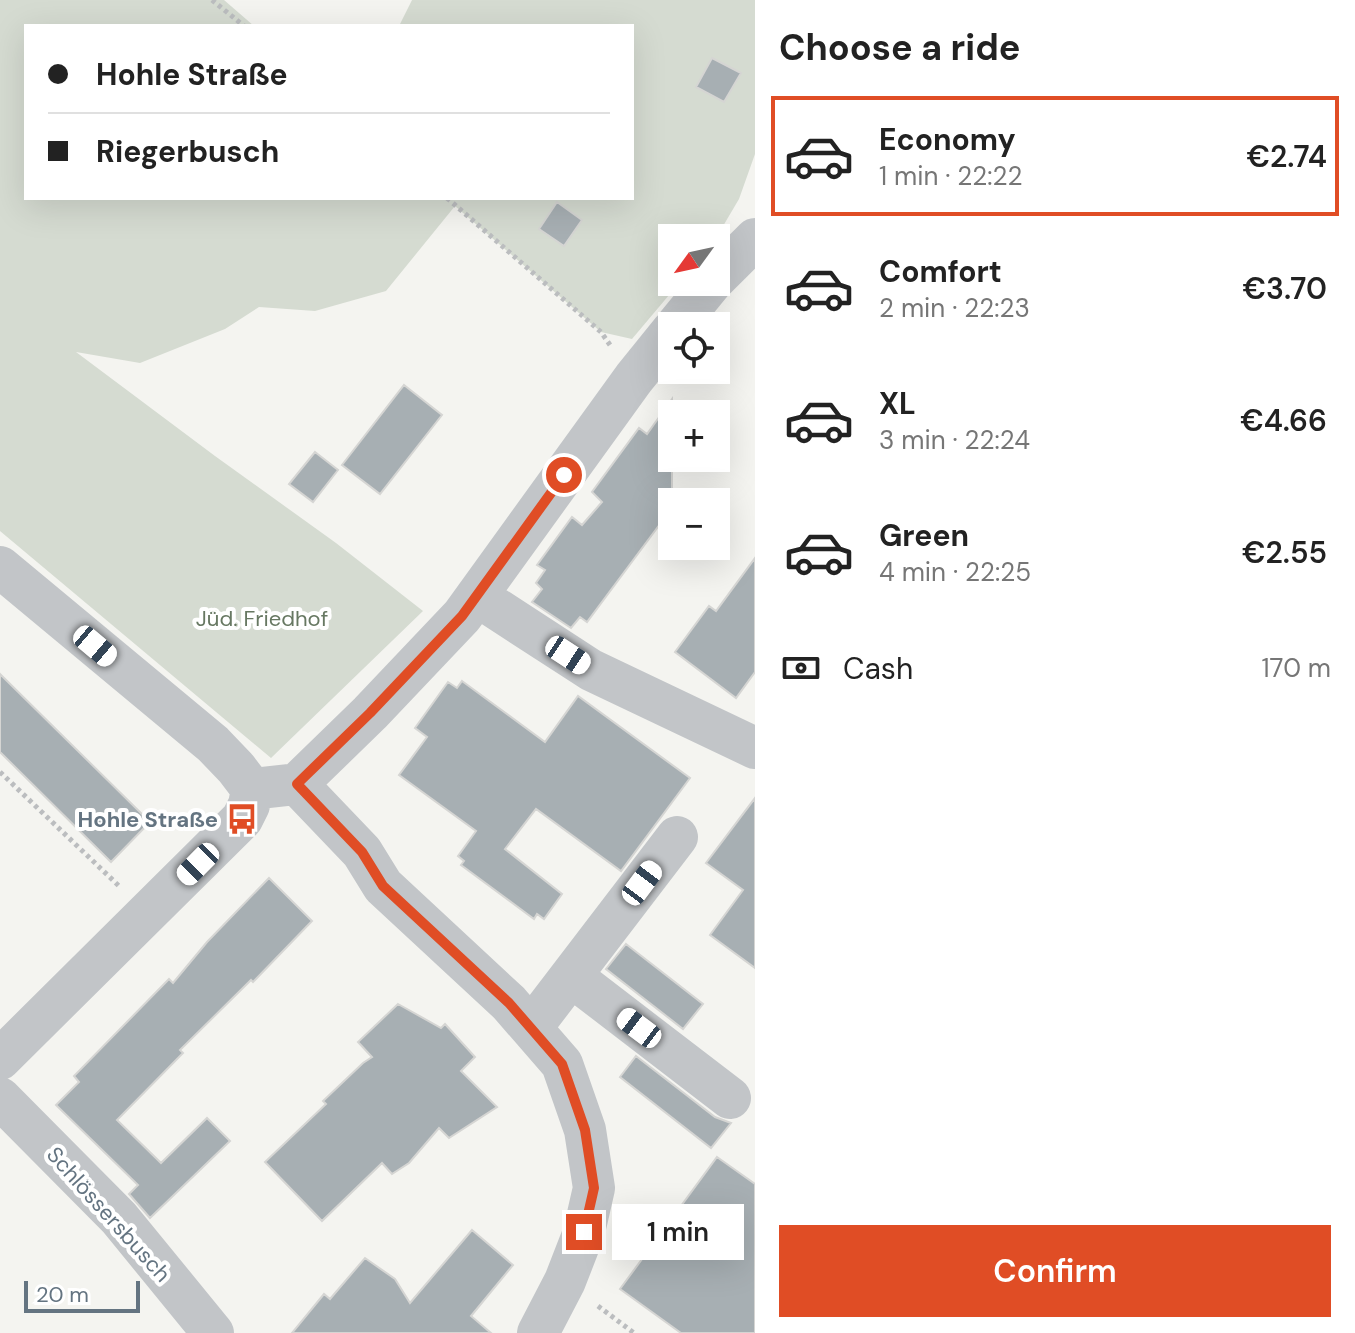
<!DOCTYPE html>
<html lang="en">
<head>
<meta charset="utf-8">
<style>
  :root { --surface:#fff; --page:#f2f2f2; --text:#222; --muted:#767676; --line:#e0e0e0; --accent:#e04d25 }
  body { margin:0; font-family:"DM Sans",sans-serif; background:var(--page); color:var(--text); height:100vh; display:flex; flex-direction:column; font-size:30px; white-space:nowrap }
  * { box-sizing:border-box; margin:0 }
  p { font-size:26px; color:var(--muted) }
  .icon { flex:none; width:44px; height:44px; fill:none; stroke:currentColor; stroke-width:2; stroke-linecap:round; stroke-linejoin:round }
  .map { position:relative; flex:1; overflow:hidden }
  .panel { display:flex; flex-direction:column; background:var(--surface); width:600px }
  .panel>* { flex:none }
  .top-card { position:absolute; left:24px; top:24px; width:610px; height:176px; border-radius:0px; box-shadow:0 8px 32px #0002; display:grid; align-content:center; height:176px; padding:0 24px; background:var(--surface) }
  .needle { width:52px; rotate:237deg }
  .buttons { position:absolute; left:658px; top:224px; display:grid; gap:16px }
  .buttons a { display:grid; place-items:center; width:72px; height:72px; border-radius:0px; background:var(--surface); box-shadow:0 8px 32px #0002; font-size:40px }
  .scale { position:absolute; left:24px; bottom:20px; width:116px; box-sizing:border-box; padding-left:8px; border:4px solid #647481; border-top:0; font-size:22px; line-height:28px; white-space:nowrap; color:#647481; -webkit-text-stroke:6px #fff; paint-order:stroke }
  .end { position:absolute; width:36px; height:36px; margin:-18px; border:10px solid #e04d25; background:#fff; box-shadow:0 0 0 4px #fff }
  .from { border-radius:50% }
  .bubble { position:absolute; height:56px; border-radius:0px; background:var(--surface); box-shadow:0 8px 32px #0002; font-size:26px; font-weight:600; line-height:56px; text-align:center }
  .car { position:absolute; width:24px; height:48px; margin:-24px -12px; border-radius:10px; box-shadow:0 0 6px 2px #0007; background:linear-gradient(#fff 24%,#345 0 40%,#fff 0 76%,#345 0 86%,#fff 0) }
  .top-card b { display:flex; align-items:center; gap:28px; height:76px; font-size:30px }
  .top-card b+b { border-top:2px solid var(--line) }
  .top-card i { width:20px; height:20px; background:var(--text) }
  ul { padding:0; list-style:none }
  li { display:flex; align-items:center; gap:24px; height:120px; margin:0 16px 12px; padding:0 8px; border:4px solid transparent; border-radius:0px }
  li div { flex:1 }
  li b { display:block; font-size:30px }
  li em { font-style:normal; font-weight:600 }
  li.on { border-color:var(--accent) }
  li>.icon { width:72px; height:72px; stroke-width:1.5 }
  h2 { padding:0 24px; font-size:36px; line-height:96px }
  .pay { display:flex; align-items:center; gap:20px; height:88px; padding:0 24px; font-size:30px }
  .pay p { margin-inline-start:auto }
  .button { display:flex; gap:16px; margin-top:auto; padding:16px 24px }
  .button a { flex:1; height:92px; border-radius:0px; background:var(--accent); color:#fff; font-size:32px; font-weight:600; line-height:92px; text-align:center }
  main { display:flex; flex:1; min-height:0 }
  .map>svg:first-child { display:block }
  .green { fill:#d5dbd1 }
  .building { fill:#a7afb3; stroke:#d5d5d3; stroke-width:2 }
  .lines { fill:none; stroke-linecap:round; stroke-linejoin:round }
  .path { stroke:#bbbdbf; stroke-width:5; stroke-dasharray:4 4; stroke-linecap:butt }
  .minor { stroke:#c2c5c8; stroke-width:42 }
  .route { stroke:#e04d25; stroke-width:10 }
  .labels { text-anchor:middle; stroke-width:8; stroke-linejoin:round; paint-order:stroke }
  .park-label { font-size:22px; fill:#677862; stroke:#fff }
  .poi-label { font-size:22px; font-weight:bold; fill:#647481; stroke:#fff; text-anchor:end }
  .street-label { font-size:22px; fill:#647481; stroke:#fff }
</style>
</head>
<body>
<main>
<div class="map">
<svg width="755" height="1333" viewBox="0 0 755 1333">
  <rect width="100%" height="100%" fill="#f4f4f0"/>
  <!-- green -->
  <path class="green" d="M0,0H224L254,26H26V198H632V26H399L412,0H755V154L739,199L716,238H672V282H680L632,339L601,332L455,206L386,291L315,311L259,307L225,329L140,363L76,352L215,456L336,543L423,611L271,758L0,531Z"/>
  <!-- building -->
  <path class="building" d="M712,58L741,73L724,102L696,87Z
    M557,202L582,220L564,246L539,229Z
    M404,385L442,415L380,494L342,465Z
    M672,399V508L587,622L580,617L571,628L532,602L542,589L536,583L545,570L537,565L572,517L582,525L602,502L592,492L639,428L647,434Z
    M315,452L338,470L313,502L289,484Z
    M755,558V672L736,698L675,652L709,606L716,611Z
    M0,674L150,822L111,862L0,752Z
    M462,681L545,742L578,696L690,778L621,871L536,809L505,849L562,894L544,919L537,914L534,919L461,865L464,861L458,856L476,831L399,775L427,737L415,728L448,682L457,688Z
    M755,798V968L710,935L743,890L706,863Z
    M269,878L312,921L253,982L251,980L180,1050L183,1053L117,1120L161,1163L207,1118L230,1141L150,1218L129,1194L138,1185L56,1105L79,1082L74,1076L169,979L173,983L207,942Z
    M626,944L703,1004L683,1029L606,969Z
    M398,1004L441,1028L445,1024L475,1057L461,1071L497,1107L449,1138L439,1128L409,1163L392,1174L382,1163L322,1221L265,1162L326,1104L323,1101L363,1063L372,1057L358,1042Z
    M636,1056L715,1117L731,1123L711,1148L620,1077Z
    M717,1157L755,1184V1333H681L620,1289Z
    M472,1230L513,1265L471,1316L491,1333H292L324,1294L330,1299L365,1258L395,1279L410,1303Z"/>
  <g class="lines">
    <!-- path -->
    <path class="path" d="M212,0L244,26
      M447,198L601,332L610,345
      M0,772L119,886
      M598,1306L634,1333"/>
    <!-- minor -->
    <path class="minor" d="M716,278L755,239
      M676,326L712,282
      M0,567L213,744L236,768L252,789
      M477,596L591,670L755,748
      M297,784L362,852L383,886L509,1003L562,1064L585,1130L594,1188L584,1232L565,1281L538,1333
      M252,789L297,784L370,713L462,616L634,378L672,331
      M571,976L730,1098
      M531,1028L677,837
      M0,1059L242,819L249,805L252,789
      M0,1098L119,1218L213,1333"/>
  </g>
  <g class="lines">
    <!-- route -->
    <path class="route" d="M564,475L462,616L370,713L297,784L362,852L383,886L509,1003L562,1064L585,1130L594,1188L584,1232"/>
  </g>
  <!-- icons -->
  <defs>
    <symbol id="bus-bare" viewBox="-9 -9 18 18"><path d="M-5-6H5V4H4V6H2V4H-2V6H-4V4H-5ZM-3.5-4V0h7V-4ZM-3.5 1.2v1.5H-2V1.2ZM2 1.2v1.5H3.5V1.2Z" fill="#e04d25" stroke="#fff" stroke-width="2.5" paint-order="stroke"/></symbol>
  </defs>
  <g fill-rule="evenodd">
    <use href="#bus-bare" x="220" y="797" width="44" height="44"/>
  </g>
  <g class="labels">
    <!-- park labels -->
    <g class="park-label">
      <text x="262" y="626">Jüd. Friedhof</text>
    </g>
    <!-- poi labels -->
    <g class="poi-label">
      <text x="218" y="827">Hohle Straße</text>
    </g>
    <!-- street labels -->
    <g class="street-label">
      <text transform="translate(109 1214) rotate(48)" y="8">Schlössersbusch</text>
    </g>
  </g>
</svg>
<div class="buttons">
<a><svg class="needle" viewBox="-14 -14 28 28"><path d="M0-13l5 13h-10z" fill="#e53935"/><path d="M0 13l5-13h-10z" fill="#767676"/></svg></a>
<a><svg class="icon" aria-label="locate" viewBox="0 0 24 24"><circle cx="12" cy="12" r="6"/><path d="M12 2v4M12 18v4M2 12h4M18 12h4"/></svg></a>
<a>+</a>
<a>−</a>
</div>
<div class="scale">20 m</div>
<i class="end from" style="left:564px;top:475px"></i>
<i class="end" style="left:584px;top:1232px"></i>
<div class="bubble" style="left:612px;top:1204px;width:132px">1 min</div>
<i class="car" style="left:95px;top:646px;rotate:130deg"></i>
<i class="car" style="left:568px;top:655px;rotate:123deg"></i>
<i class="car" style="left:198px;top:864px;rotate:225deg"></i>
<i class="car" style="left:642px;top:883px;rotate:37deg"></i>
<i class="car" style="left:639px;top:1028px;rotate:307deg"></i>
<div class="top-card">
<b><i class="from"></i>Hohle Straße</b>
<b><i></i>Riegerbusch</b>
</div>
</div>
<section class="panel">
<h2>Choose a ride</h2>
<ul>
<li class="on"><svg class="icon" aria-label="car" viewBox="0 0 24 24"><path d="M5 17H2v-5l4-1 3-4h7l3 4 3 1v5h-3M9 17h6M6 11h13"/><circle cx="7" cy="17" r="2"/><circle cx="17" cy="17" r="2"/></svg><div><b>Economy</b><p>1 min · 22:22</p></div><em>€2.74</em></li>
<li><svg class="icon" aria-label="car" viewBox="0 0 24 24"><path d="M5 17H2v-5l4-1 3-4h7l3 4 3 1v5h-3M9 17h6M6 11h13"/><circle cx="7" cy="17" r="2"/><circle cx="17" cy="17" r="2"/></svg><div><b>Comfort</b><p>2 min · 22:23</p></div><em>€3.70</em></li>
<li><svg class="icon" aria-label="car" viewBox="0 0 24 24"><path d="M5 17H2v-5l4-1 3-4h7l3 4 3 1v5h-3M9 17h6M6 11h13"/><circle cx="7" cy="17" r="2"/><circle cx="17" cy="17" r="2"/></svg><div><b>XL</b><p>3 min · 22:24</p></div><em>€4.66</em></li>
<li><svg class="icon" aria-label="car" viewBox="0 0 24 24"><path d="M5 17H2v-5l4-1 3-4h7l3 4 3 1v5h-3M9 17h6M6 11h13"/><circle cx="7" cy="17" r="2"/><circle cx="17" cy="17" r="2"/></svg><div><b>Green</b><p>4 min · 22:25</p></div><em>€2.55</em></li>
</ul>
<div class="pay"><svg class="icon" aria-label="cash" viewBox="0 0 24 24"><path d="M3 7h18v10H3z"/><circle cx="12" cy="12" r="2"/></svg>Cash<p>170 m</p></div>
<div class="button"><a>Confirm</a></div>
</section>
</main>
</body>
</html>
